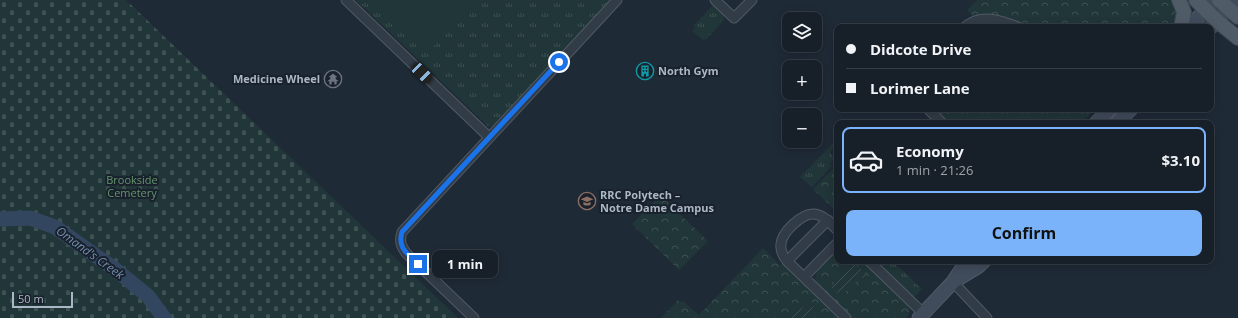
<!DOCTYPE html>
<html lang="en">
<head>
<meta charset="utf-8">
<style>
  :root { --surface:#172029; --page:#242d35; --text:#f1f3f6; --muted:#9ea3a8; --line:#363e46; --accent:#7bb3fb }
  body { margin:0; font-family:"Open Sans",sans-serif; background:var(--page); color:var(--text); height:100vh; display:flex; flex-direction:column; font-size:15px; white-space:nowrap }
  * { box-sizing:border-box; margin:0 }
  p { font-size:13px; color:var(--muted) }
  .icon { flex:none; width:22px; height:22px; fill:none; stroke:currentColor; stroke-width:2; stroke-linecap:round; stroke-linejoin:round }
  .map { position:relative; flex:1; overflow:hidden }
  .side { position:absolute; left:834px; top:120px; width:380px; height:144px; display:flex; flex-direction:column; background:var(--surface); border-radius:8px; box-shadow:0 2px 10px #0003,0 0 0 1px var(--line) }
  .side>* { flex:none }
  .top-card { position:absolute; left:834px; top:24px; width:380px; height:88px; border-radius:8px; box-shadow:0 2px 10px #0003,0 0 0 1px var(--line); display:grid; align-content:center; height:88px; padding:0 12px; background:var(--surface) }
  .buttons { position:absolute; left:782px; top:12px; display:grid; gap:8px }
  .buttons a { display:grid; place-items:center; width:40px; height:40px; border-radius:8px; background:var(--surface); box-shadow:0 2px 10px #0003,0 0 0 1px var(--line); font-size:20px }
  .scale { position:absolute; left:12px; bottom:10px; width:61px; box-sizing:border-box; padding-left:4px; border:2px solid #acb7c5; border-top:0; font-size:11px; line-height:14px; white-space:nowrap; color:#acb7c5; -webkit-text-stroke:3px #18212c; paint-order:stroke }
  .end { position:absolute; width:18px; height:18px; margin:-9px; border:5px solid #1a73e8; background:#fff; box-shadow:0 0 0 2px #fff }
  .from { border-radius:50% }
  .bubble { position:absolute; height:28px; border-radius:8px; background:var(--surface); box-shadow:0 2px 10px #0003,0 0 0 1px var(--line); font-size:13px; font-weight:700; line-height:28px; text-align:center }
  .car { position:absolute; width:12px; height:24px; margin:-12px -6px; border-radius:5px; box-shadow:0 0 3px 1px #0007; background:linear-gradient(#222 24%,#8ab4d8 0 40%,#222 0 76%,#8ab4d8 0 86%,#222 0) }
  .top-card b { display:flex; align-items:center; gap:14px; height:38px; font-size:15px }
  .top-card b+b { border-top:1px solid var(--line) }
  .top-card i { width:10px; height:10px; background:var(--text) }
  ul { padding:7px 0 0; list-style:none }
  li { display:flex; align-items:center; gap:12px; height:66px; margin:0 8px 6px; padding:0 4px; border:2px solid transparent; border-radius:8px }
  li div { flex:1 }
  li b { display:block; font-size:15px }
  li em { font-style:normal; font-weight:700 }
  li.current { border-color:var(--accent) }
  li>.icon { width:36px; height:36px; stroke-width:1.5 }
  .cta { display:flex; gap:8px; margin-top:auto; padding:8px 12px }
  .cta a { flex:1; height:46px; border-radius:8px; background:var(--accent); color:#111; font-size:16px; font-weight:700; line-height:46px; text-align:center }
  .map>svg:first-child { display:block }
  .grass { fill:url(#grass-tufts) }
  .cemetery { fill:url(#cemetery-stones) }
  .park { fill:url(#park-crowns) }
  .garden { fill:url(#garden-furrows) }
  .pitch { fill:#213638 }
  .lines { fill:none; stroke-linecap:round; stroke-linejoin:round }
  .river { stroke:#32475f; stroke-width:15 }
  .street-casing { stroke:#505a66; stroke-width:11 }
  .secondary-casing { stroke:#505a66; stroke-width:15 }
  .primary-casing { stroke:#3c4551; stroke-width:16 }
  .street { stroke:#323c47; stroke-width:9 }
  .secondary { stroke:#404b5b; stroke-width:13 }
  .primary { stroke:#505b68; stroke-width:14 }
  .route { stroke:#1a73e8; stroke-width:5 }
  .labels { text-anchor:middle; stroke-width:4; stroke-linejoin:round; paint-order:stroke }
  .poi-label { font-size:11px; font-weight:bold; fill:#acb7c5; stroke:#18212c; text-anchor:start }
  .park-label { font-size:11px; fill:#64956d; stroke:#18212c }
  .water-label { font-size:12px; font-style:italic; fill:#748fae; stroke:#18212c }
</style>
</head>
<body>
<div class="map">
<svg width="1238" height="318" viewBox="0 0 1238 318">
  <defs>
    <pattern id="grass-tufts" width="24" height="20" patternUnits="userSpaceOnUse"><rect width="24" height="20" fill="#213638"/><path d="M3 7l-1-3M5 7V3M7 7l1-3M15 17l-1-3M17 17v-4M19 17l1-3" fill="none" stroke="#3f5153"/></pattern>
    <pattern id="cemetery-stones" width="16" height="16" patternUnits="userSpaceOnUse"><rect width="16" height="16" fill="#213638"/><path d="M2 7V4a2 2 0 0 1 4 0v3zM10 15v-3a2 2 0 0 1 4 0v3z" fill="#3f5153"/></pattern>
    <pattern id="park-crowns" width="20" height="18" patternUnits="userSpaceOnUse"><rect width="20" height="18" fill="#213638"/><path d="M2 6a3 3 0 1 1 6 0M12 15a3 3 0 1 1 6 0" fill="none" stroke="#3f5153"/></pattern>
    <pattern id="garden-furrows" width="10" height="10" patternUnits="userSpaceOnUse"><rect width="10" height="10" fill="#213638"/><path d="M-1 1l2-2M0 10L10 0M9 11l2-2" fill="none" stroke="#3f5153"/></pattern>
  </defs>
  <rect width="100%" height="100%" fill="#1f2a37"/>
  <!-- grass -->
  <path class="grass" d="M356,0H612L496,125L489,127Z
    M713,5L724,16V20L707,39L703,40L692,31L695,28L693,26Z
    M837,139V147L833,148L830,152L834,159L830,164L832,166L812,187L800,177Z
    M876,261H892L922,289L914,297Z"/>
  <!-- cemetery -->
  <path class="cemetery" d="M0,0H126L458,318H0Z"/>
  <!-- park -->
  <path class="park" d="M977,0H1181L1186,15L1174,27H974L981,24L967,10Z
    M934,109H1095L1081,123H948Z
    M837,165V212L813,189Z
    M660,195L708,241L679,270L632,224Z
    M763,248L780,265L783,263L839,318H661L678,300L681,302L683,301L699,315Z
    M837,251V261H863L906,303C911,309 911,312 906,318H852L818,284L815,279L817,270Z"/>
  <!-- garden -->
  <path class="garden" d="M853,264H855L867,275L858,280L841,296L831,287L840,272Z
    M812,301L815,315H809L802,318H791L799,310Z"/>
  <!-- pitch -->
  <path class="pitch" d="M376,0H479L429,51Z"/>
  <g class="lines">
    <!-- river -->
    <path class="river" d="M0,219L30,218L55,227L116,270L148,296L164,318"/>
    <defs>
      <path id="street" d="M346,0L489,137
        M715,0L734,18L752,0
        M965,27C981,13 1000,20 1018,27
        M928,109L942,123
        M837,230C830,223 824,215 814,214C802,213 782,232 781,244C780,251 783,256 787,261L846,318
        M787,261L828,220
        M869,261L923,313
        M804,277L837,243
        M953,282L987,318
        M474,318L406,253C401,246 399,241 402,232L617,0"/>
      <path id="secondary" d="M1189,27L1215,0
        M1211,27L1237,0
        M1096,123L1110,109
        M1117,123L1131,109
        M956,280L979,266L984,261
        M919,318L953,282L967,261"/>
      <path id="primary" d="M1179,0L1184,12L1181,27
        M1196,0L1217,21L1238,38
        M1219,0L1238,17"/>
    </defs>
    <!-- street casing -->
    <use href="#street" class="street-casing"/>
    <!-- secondary casing -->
    <use href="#secondary" class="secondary-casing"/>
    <!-- primary casing -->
    <use href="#primary" class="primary-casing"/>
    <!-- street -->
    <use href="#street" class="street"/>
    <!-- secondary -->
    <use href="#secondary" class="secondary"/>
    <!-- primary -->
    <use href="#primary" class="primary"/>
  </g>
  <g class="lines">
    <!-- route -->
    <path class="route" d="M418,264C408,254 397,248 402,232L559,62"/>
  </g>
  <!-- icons -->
  <defs>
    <symbol id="building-ring" viewBox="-11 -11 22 22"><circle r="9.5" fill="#18212c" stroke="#0f9aa8" stroke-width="1.5"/><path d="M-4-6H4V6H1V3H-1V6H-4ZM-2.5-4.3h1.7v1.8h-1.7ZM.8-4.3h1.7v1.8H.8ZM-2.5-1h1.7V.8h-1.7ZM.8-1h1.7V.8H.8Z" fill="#0f9aa8"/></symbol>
    <symbol id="temple-ring" viewBox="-11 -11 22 22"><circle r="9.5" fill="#18212c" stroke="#6b7280" stroke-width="1.5"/><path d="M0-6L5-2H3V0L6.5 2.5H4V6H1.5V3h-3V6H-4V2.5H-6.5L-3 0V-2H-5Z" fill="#6b7280"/></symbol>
    <symbol id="university-ring" viewBox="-11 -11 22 22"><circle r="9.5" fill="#18212c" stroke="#8d6e63" stroke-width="1.5"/><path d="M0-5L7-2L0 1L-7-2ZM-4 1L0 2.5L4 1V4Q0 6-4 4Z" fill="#8d6e63"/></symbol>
  </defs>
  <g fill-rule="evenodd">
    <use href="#building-ring" x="635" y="61" width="20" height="20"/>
    <use href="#temple-ring" x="323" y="69" width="20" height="20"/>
    <use href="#university-ring" x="577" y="191" width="20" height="20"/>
  </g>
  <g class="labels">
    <!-- poi labels -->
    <g class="poi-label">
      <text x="658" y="75">North Gym</text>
      <text x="320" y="83" text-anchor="end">Medicine Wheel</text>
      <text x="600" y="199">RRC Polytech –<tspan x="600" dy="13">Notre Dame Campus</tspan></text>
    </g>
    <!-- park labels -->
    <g class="park-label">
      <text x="132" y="184">Brookside<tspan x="132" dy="13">Cemetery</tspan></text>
    </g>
    <!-- water labels -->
    <g class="water-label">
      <text transform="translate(90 253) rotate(36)" y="4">Omand's Creek</text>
    </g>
  </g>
</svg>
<div class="buttons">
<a><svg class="icon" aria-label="layers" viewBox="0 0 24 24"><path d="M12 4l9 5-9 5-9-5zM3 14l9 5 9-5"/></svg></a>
<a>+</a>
<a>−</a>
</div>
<div class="scale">50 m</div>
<i class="end from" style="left:559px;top:62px"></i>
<i class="end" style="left:418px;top:264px"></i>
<div class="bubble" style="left:432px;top:250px;width:66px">1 min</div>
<i class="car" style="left:422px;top:73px;rotate:134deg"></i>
<div class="top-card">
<b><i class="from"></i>Didcote Drive</b>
<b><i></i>Lorimer Lane</b>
</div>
<section class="side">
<ul>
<li class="current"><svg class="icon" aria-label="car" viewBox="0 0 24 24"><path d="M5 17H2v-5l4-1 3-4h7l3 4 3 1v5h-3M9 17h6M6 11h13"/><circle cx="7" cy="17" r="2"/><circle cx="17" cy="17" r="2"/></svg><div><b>Economy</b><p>1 min · 21:26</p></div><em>$3.10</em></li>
</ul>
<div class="cta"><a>Confirm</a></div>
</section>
</div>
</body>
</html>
